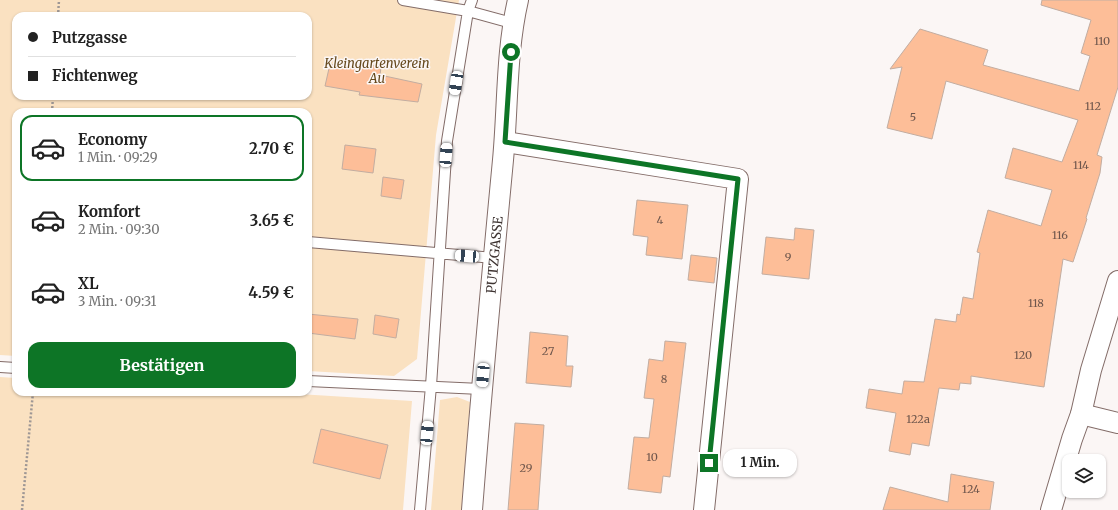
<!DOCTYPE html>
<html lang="de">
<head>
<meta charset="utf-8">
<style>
  :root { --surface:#fff; --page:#f2f2f2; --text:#222; --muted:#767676; --line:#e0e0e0; --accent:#0d7526 }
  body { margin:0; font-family:Merriweather,serif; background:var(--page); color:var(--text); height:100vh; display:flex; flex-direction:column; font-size:15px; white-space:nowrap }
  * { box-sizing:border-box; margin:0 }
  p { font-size:13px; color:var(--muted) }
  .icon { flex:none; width:22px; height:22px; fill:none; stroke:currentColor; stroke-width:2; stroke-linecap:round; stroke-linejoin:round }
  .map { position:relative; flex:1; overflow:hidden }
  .sheet { position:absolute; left:12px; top:108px; width:300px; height:288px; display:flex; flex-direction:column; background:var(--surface); border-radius:12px; box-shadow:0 1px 3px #0004 }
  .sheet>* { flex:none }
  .hud { position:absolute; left:12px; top:12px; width:300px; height:88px; border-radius:12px; box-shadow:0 1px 3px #0004; display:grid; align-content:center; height:88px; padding:0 16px; background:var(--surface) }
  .tools { position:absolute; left:1062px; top:454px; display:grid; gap:8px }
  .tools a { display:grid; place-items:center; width:44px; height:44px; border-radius:8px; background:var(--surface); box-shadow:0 1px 3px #0004; font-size:20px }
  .end { position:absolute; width:18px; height:18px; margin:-9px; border:5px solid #0d7526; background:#fff; box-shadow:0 0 0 2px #fff }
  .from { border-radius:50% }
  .bubble { position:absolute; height:28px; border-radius:12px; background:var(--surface); box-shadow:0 1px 3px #0004; font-size:13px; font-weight:700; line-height:28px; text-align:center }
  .car { position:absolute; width:12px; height:24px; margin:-12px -6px; border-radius:5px; box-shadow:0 0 3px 1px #0007; background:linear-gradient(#fff 24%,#345 0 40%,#fff 0 76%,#345 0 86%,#fff 0) }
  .hud b { display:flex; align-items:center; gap:14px; height:38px; font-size:15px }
  .hud b+b { border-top:1px solid var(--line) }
  .hud i { width:10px; height:10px; background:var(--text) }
  ul { padding:7px 0 0; list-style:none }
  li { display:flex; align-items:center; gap:12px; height:66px; margin:0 8px 6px; padding:0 8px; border:2px solid transparent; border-radius:12px }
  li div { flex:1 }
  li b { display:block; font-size:15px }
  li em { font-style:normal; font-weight:700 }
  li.on { border-color:var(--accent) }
  li>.icon { width:36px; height:36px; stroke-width:1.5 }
  .cta { display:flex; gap:8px; margin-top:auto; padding:8px 16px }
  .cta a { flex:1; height:46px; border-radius:12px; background:var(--accent); color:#fff; font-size:16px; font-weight:700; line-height:46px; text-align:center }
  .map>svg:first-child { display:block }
  .green { fill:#fae1c1; fill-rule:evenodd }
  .building { fill:#fdbe98; stroke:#c2ada1 }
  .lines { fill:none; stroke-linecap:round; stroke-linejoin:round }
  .service-casing { stroke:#836c68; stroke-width:12 }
  .minor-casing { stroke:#836c68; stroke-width:22 }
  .path { stroke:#9e9795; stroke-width:2.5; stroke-dasharray:2 2; stroke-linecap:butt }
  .service { stroke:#fff; stroke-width:10 }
  .minor { stroke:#fff; stroke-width:20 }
  .route { stroke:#0d7526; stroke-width:5 }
  .labels { text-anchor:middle; stroke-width:3; stroke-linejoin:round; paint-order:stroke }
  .number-label { font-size:11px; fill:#6e564c }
  .park-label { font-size:13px; font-style:italic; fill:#66491d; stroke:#fbf6f5 }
  .street-label { font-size:13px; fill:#3e3432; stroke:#fbf6f5 }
</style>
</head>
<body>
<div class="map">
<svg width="1118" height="510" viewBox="0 0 1118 510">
  <rect width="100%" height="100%" fill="#fbf6f5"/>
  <!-- green -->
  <path class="green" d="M0,0H459L436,135L417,359L394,376L308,371V112H16V356L0,355ZM16,16H308V96H16Z
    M0,377L16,378V392H266L412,401L403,510H0Z
    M457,397L470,402L462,510H431L440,400Z"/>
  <!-- building -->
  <path class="building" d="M1042,0H1118V87L1097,155L1102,157L1100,173L1086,218L1087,219L1073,262L1063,259L1044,387L971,376V384L960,383L959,390L939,388L929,446L912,443L910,455L889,451L896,413L866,408L869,389L902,394L904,381L924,382L935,319L956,322L957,314L960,315L963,297L973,299L980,253L977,252L988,210L1041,226L1052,190L1005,178L1013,148L1062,162L1078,120L946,81L932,139L887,128L902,67L890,69L920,29L988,50L983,65L1079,91L1090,56L1081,53L1091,20L1041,5Z
    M362,63L381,67L380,75L422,84L418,102L359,95L360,92L325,86L330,64L361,70Z
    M345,145L376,149L373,173L342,169Z
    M383,177L404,180L401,199L381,196Z
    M637,200L688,205L682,259L646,255L648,237L633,235Z
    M795,228L814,230L809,279L762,274L766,237L794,240Z
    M691,255L717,258L714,283L688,280Z
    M308,314L358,319L355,339L308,333Z
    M375,315L399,319L396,338L373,334Z
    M530,332L568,336L566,366H573L571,387L526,383Z
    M665,341L686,343L670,477L663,476L661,493L628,489L634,437L649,438L654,399L644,398L649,359L663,361Z
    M515,423L544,425L538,510H508Z
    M321,429L388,445L380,479L313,463Z
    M951,474L994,482L990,510H883L890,487L948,502Z"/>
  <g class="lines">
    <defs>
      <path id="service" d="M403,0L468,11L512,23
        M308,242L494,258
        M0,367L16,368
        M308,381L481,389
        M420,510L431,386L447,141L468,11L472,0"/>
      <g id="minor">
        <path d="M505,142L738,179L704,510"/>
        <path d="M1081,414L1118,423"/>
        <path id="s1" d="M472,510C481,393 492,276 503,160C508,107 506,52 518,0"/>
        <path d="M1051,510L1072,439L1081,414L1091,370L1118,281"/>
      </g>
    </defs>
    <!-- service casing -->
    <use href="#service" class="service-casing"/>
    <!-- minor casing -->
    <use href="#minor" class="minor-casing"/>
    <!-- path -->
    <path class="path" d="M58,16L59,0
      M52,112L53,96
      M22,510L33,392"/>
    <!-- service -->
    <use href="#service" class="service"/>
    <!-- minor -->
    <use href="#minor" class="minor"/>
  </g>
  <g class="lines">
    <!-- route -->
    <path class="route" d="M511,52L505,142L738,179L709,463"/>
  </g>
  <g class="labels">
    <!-- number labels -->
    <g class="number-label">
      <text x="1102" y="45">110</text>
      <text x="1093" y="110">112</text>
      <text x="913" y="121">5</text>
      <text x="1081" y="169">114</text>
      <text x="660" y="224">4</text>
      <text x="1060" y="239">116</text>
      <text x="788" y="261">9</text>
      <text x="1036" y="307">118</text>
      <text x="548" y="355">27</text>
      <text x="1023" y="359">120</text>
      <text x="664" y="383">8</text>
      <text x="918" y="423">122a</text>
      <text x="652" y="461">10</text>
      <text x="526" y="472">29</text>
      <text x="971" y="493">124</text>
    </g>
    <!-- park labels -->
    <g class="park-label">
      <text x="377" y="68">Kleingartenverein<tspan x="377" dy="15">Au</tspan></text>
    </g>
    <!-- street labels -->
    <g class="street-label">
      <text dy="5" stroke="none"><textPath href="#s1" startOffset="256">PUTZGASSE</textPath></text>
    </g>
  </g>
</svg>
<div class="tools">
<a><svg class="icon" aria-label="layers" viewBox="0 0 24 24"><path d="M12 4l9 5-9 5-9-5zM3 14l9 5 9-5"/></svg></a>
</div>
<i class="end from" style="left:511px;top:52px"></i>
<i class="end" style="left:709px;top:463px"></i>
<div class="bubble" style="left:723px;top:449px;width:74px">1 Min.</div>
<i class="car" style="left:456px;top:83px;rotate:189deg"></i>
<i class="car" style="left:446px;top:155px;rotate:4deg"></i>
<i class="car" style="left:467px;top:256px;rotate:274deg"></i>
<i class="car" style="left:483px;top:375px;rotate:185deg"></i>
<i class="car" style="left:427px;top:433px;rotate:5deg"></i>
<div class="hud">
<b><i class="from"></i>Putzgasse</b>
<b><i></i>Fichtenweg</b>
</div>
<section class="sheet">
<ul>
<li class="on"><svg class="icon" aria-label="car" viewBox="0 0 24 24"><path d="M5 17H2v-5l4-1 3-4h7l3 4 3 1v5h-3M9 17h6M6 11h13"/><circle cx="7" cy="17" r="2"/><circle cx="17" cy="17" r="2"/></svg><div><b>Economy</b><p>1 Min. · 09:29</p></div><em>2.70 €</em></li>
<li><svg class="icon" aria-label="car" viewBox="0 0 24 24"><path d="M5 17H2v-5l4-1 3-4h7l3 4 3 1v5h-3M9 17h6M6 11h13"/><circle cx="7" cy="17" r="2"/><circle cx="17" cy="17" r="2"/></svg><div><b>Komfort</b><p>2 Min. · 09:30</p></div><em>3.65 €</em></li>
<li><svg class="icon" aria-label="car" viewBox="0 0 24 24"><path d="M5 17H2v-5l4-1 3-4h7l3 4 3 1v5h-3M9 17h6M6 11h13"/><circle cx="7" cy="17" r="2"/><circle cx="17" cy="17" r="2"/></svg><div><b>XL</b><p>3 Min. · 09:31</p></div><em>4.59 €</em></li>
</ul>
<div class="cta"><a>Bestätigen</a></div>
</section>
</div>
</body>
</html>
